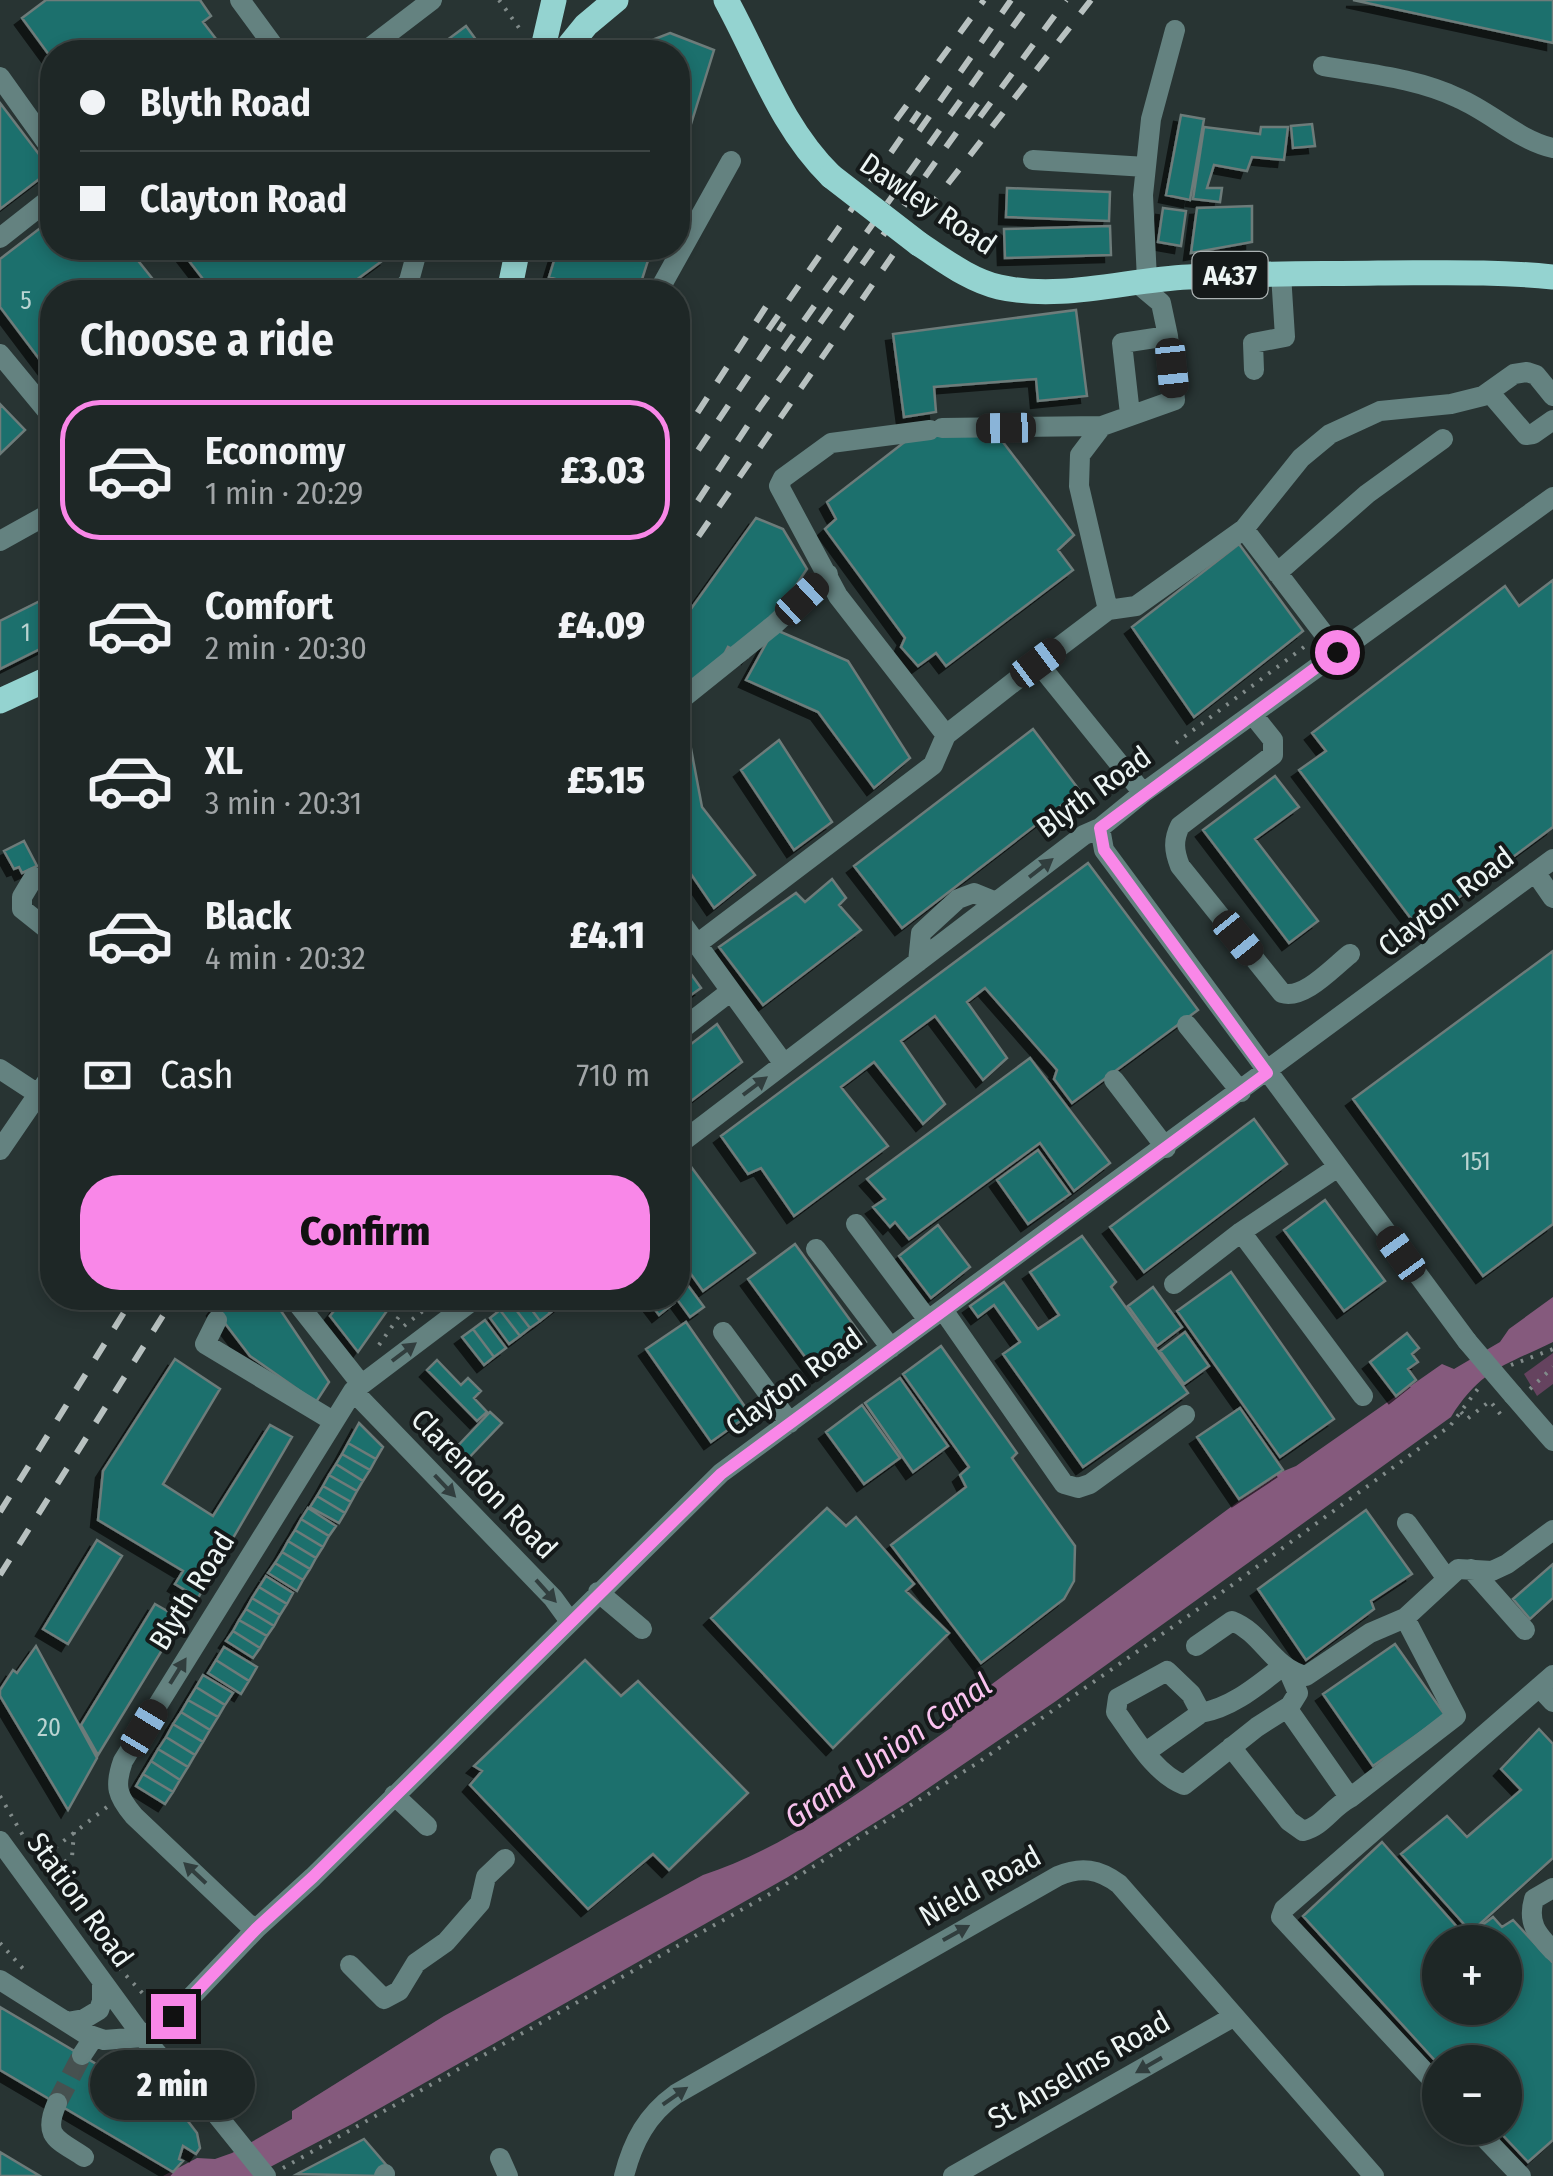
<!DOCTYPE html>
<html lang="en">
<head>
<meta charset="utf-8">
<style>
  :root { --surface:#1e2726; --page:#262f2e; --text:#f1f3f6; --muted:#a1a5a7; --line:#3c4443; --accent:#f987e8 }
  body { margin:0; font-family:"Fira Sans Condensed",sans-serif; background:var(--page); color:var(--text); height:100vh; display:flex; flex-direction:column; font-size:38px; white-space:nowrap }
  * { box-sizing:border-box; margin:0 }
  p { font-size:32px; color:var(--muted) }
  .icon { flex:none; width:55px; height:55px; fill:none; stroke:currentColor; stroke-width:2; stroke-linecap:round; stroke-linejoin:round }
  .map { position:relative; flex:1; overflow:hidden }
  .sheet { position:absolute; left:40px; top:280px; width:650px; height:1030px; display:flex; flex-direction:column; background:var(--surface); border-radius:40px; box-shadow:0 5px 15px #0003,0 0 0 2px var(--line) }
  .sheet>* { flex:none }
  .banner { position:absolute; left:40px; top:40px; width:650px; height:220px; border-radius:40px; box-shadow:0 5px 15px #0003,0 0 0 2px var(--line); display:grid; align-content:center; height:220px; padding:0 40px; background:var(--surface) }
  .fabs { position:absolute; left:1422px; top:1925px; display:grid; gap:20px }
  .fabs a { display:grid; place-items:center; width:100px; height:100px; border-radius:50%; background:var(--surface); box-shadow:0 5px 15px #0003,0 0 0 2px var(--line); font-size:50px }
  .end { position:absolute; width:45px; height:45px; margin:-22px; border:12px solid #f987e8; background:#111; box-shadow:0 0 0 5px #111 }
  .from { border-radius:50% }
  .bubble { position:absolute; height:70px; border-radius:35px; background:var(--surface); box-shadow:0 5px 15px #0003,0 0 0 2px var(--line); font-size:32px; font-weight:800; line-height:70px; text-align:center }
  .car { position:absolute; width:30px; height:60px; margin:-30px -15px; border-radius:12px; box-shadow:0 0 8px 2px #0007; background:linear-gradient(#222 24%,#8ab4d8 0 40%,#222 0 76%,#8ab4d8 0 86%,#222 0) }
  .banner b { display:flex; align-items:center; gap:35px; height:95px; font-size:38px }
  .banner b+b { border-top:2px solid var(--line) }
  .banner i { width:25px; height:25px; background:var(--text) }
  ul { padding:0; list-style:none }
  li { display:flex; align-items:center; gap:30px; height:140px; margin:0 20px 15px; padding:0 20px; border:5px solid transparent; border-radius:40px }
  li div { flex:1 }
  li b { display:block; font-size:38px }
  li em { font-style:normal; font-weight:800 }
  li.on { border-color:var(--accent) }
  li>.icon { width:90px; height:90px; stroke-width:1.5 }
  h2 { padding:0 40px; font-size:45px; line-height:120px }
  .pay { display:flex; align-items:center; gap:25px; height:110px; padding:0 40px; font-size:38px }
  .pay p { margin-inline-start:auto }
  .primary-button { display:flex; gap:20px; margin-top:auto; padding:20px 40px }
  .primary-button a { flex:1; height:115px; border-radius:40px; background:var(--accent); color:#111; font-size:40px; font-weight:800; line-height:115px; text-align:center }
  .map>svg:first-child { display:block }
  .green { fill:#65435f }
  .water { fill:#855a7d }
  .building { fill:#1f6f6d; stroke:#6d7b7a; stroke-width:2.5; fill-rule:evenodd; filter:url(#shadow) }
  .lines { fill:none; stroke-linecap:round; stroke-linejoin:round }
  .minor-tunnel { stroke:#465150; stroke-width:20; stroke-dasharray:20 10; stroke-linecap:butt }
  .path { stroke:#818b8a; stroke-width:4; stroke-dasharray:2.5 8; stroke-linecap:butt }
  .minor { stroke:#648280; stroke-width:20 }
  .major { stroke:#94d3d0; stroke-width:25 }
  .rail { stroke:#b8c1c0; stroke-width:6; stroke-dasharray:18 18; stroke-linecap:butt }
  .minor-bridge { stroke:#648280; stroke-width:20 }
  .major-bridge { stroke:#94d3d0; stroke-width:25 }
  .oneway { fill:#313e3e }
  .route { stroke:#f987e8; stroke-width:12 }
  .labels { text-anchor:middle; stroke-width:8; stroke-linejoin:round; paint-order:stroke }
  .number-label { font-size:25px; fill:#bad4d2 }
  .shield { fill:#151a1a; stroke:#acb3b3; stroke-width:2.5 }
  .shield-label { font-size:28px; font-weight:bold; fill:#edf5f4 }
  .street-label { font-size:30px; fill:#edf5f4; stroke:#151a1a }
  .water-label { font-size:32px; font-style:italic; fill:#f9c2ee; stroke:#151a1a }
</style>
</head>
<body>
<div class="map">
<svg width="1553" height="2176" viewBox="0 0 1553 2176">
  <defs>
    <filter id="shadow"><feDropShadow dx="-7" dy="7" stdDeviation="0" flood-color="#0009"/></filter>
  </defs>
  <rect width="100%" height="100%" fill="#283433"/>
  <!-- green -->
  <path class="green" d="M1553,1353V1384L1537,1396L1524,1374Z"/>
  <!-- water -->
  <path class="water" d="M1553,1297V1342C1506,1365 1481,1369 1451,1417L1056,1701L908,1802L788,1877L352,2124L253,2176H163L197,2158L215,2159L232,2153L292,2119V2111L444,2016L703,1875C794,1845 874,1781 952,1727L957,1710L1274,1475L1296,1466L1442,1364L1454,1369L1500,1342L1509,1329Z"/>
  <!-- building -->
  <path class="building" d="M46,0H200L211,16L203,22L226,52H52V59L22,18Z
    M1353,0H1553V43Z
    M466,26L485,52H431Z
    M670,33L714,50L678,166V52H621Z
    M0,103L51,170L0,209Z
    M1181,115L1204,119L1190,200L1166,195Z
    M1312,124L1315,146L1293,148L1291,126Z
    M1204,127L1260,134L1261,127H1288L1284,160L1252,157L1247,171L1214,165L1207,188H1222L1220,202L1193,199Z
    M1007,188L1110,192L1109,221L1006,217Z
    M1252,206V242L1191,253L1197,208Z
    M1163,208L1186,211L1181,246L1158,242Z
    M52,219V248H128L163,292H52V376L0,307V259Z
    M1110,226L1111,255L1005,258L1004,229Z
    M179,248H378L386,258L340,292H213Z
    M558,248H652L638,292H595L549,277Z
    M1076,310L1087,396L1038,401L1036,379L934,387L936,412L904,417L893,334Z
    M0,404L25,430L0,454Z
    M993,429L1074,535L1058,550L1073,570L946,666L936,653L918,666L901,647L905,638L825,529L836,519L827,502L911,437Z
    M756,518L783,529L807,569L748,657L728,647L715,672L678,697V627Z
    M1239,544L1303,631L1194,717L1132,627Z
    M1553,580V827L1418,928L1299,770L1326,751L1312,733L1505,586L1519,606Z
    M52,595V643L0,669V621Z
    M774,629L848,661L910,758L874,788L818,712L746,680Z
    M686,722L702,807L755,875L714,908L678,855V727Z
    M1033,729L1080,791L902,928L854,866Z
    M779,740L832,822L794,850L741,770Z
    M1275,776L1299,807L1255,839L1318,921L1289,943L1203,830Z
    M24,841L37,866L22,873L19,867L14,869L4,851Z
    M1088,863L1198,1010L1072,1103L1054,1079L1057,1070L985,988L967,1002L1007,1058L983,1080L935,1016L901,1041L945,1104L923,1124L874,1062L841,1087L888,1146L794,1216L761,1168L748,1174L721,1136Z
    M832,879L846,898L839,905L861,930L763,1005L719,947L796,893L805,902Z
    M1553,951V1224L1483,1276L1353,1099Z
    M678,956L701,988L678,1004Z
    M717,1024L742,1062L678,1111V1054Z
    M1030,1058L1110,1163L1074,1191L1040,1143L909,1239L895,1222L890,1227L873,1207L885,1199L867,1179Z
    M1254,1119L1287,1164L1144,1272L1110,1227Z
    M1038,1150L1070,1194L1028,1224L997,1180Z
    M689,1164L755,1253L703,1291L678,1256V1173Z
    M1325,1200L1385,1281L1344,1311L1284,1230Z
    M938,1225L970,1267L931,1298L899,1256Z
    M1082,1236L1116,1282L1111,1287L1188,1393L1083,1467L1003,1354L1020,1342L994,1305L978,1317L970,1306L1004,1282L1038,1329L1059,1315L1030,1272Z
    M795,1244L866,1342L819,1376L748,1279Z
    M678,1272L704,1307L690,1317L676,1298Z
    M1231,1272L1334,1419L1280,1457L1177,1311Z
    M1153,1287L1182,1327L1157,1346L1128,1306Z
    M222,1298H282L277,1305L329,1382L316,1402L250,1356L214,1309Z
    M344,1298H396L358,1352L330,1316Z
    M516,1298H523L540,1321L530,1328L510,1302Z
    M523,1298H539L550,1313L540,1321Z
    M539,1298H555L560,1305L550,1313Z
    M646,1298H670L674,1303L659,1315Z
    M510,1302L530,1328L520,1336L500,1310Z
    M500,1310L520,1336L509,1344L490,1318Z
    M485,1320L506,1348L494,1357L473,1329Z
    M686,1322L750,1414L711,1442L646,1349Z
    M473,1329L494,1357L484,1365L462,1337Z
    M1185,1332L1209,1366L1184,1384L1160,1351Z
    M1407,1333L1419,1348L1412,1354L1418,1362L1408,1369L1416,1380L1396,1396L1370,1362Z
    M941,1346L1017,1453L1012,1458L1075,1546L1074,1581L1064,1599L981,1663L891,1545L966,1487L960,1475L969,1467L903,1374Z
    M175,1359L220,1389L163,1484L213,1516L270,1425L292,1437L198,1598L175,1584L183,1571L98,1520L103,1471Z
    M437,1360L461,1385L468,1378L481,1391L474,1398L487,1412L477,1421L427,1370Z
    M900,1378L948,1446L913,1472L865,1403Z
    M862,1405L900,1458L864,1484L826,1432Z
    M1240,1408L1283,1470L1239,1499L1197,1437Z
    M490,1412L502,1423L462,1465L451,1453Z
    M359,1423L383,1447L376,1459L348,1443Z
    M348,1443L376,1459L370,1470L342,1454Z
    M342,1454L370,1470L363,1481L336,1464Z
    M336,1464L363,1481L357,1491L329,1475Z
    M329,1475L357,1491L351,1502L323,1486Z
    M323,1486L351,1502L345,1513L317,1496Z
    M317,1496L345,1513L339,1523L310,1507Z
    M308,1508L336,1526L329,1536L301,1519Z
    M827,1508L846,1526L856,1517L914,1584L906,1591L949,1633L833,1748L711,1618Z
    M1366,1510L1412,1574L1371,1601L1374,1609L1306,1660L1258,1589Z
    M301,1519L329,1536L323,1547L295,1530Z
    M295,1530L323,1547L316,1558L288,1541Z
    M97,1540L122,1556L68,1644L43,1629Z
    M288,1541L316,1558L310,1569L282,1552Z
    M282,1552L310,1569L303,1580L275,1563Z
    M275,1563L303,1580L297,1591L268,1573Z
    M1553,1564V1598L1530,1619L1513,1599Z
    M266,1576L293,1593L287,1604L259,1587Z
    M259,1587L287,1604L280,1615L252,1598Z
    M252,1598L280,1615L274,1626L246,1609Z
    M155,1604L181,1619L98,1755L81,1725Z
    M246,1609L274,1626L267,1636L239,1620Z
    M239,1620L267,1636L260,1648L233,1631Z
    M233,1631L260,1648L253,1658L226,1641Z
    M1395,1644L1445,1715L1373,1766L1323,1694Z
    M36,1646L97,1758L68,1810L0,1696V1690L13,1670L17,1673Z
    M224,1647L257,1667L249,1681L216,1660Z
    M216,1660L249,1681L241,1694L208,1673Z
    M585,1660L621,1696L638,1681L748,1793L669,1870L653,1854L588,1909L470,1785L482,1771L474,1766Z
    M203,1675L233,1693L225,1705L196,1687Z
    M196,1687L225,1705L218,1717L188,1700Z
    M188,1700L218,1717L210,1730L181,1712Z
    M181,1712L210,1730L203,1742L173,1724Z
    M173,1724L203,1742L195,1755L166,1737Z
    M1539,1729L1553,1744V1858L1471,1932L1401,1854L1447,1816L1467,1837L1521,1790L1501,1769Z
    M166,1737L195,1755L188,1767L158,1749Z
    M158,1749L188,1767L180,1780L151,1761Z
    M151,1761L180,1780L173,1792L143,1774Z
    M143,1774L173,1792L165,1804L136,1786Z
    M1382,1842L1466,1937L1493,1917L1502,1927L1513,1920L1553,1963V2140L1528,2162L1496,2128H1505V2062H1440V2066L1303,1916ZM1440,1942H1505V2008H1440Z
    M0,2007L184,2116L197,2133L200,2148L196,2154L183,2146L179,2159L183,2161L173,2172L0,2070Z
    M364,2139L388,2167L379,2176L297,2174Z
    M0,2152L40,2176H0Z"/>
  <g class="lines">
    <!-- minor-tunnel -->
    <path class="minor-tunnel" d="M57,2103L82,2055"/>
    <!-- path -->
    <path class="path" d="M499,0L522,32
      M1176,743L1308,644
      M1103,799L1114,783
      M404,1326L428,1307
      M379,1345L412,1298
      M1511,1365L1553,1349
      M1530,1389L1553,1367
      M1461,1412L1467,1419L1490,1401L1501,1415L1504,1412
      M0,1796L25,1839
      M47,1854L107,1807
      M47,1873L72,1857L74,1832
      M0,1943L26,1972
      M119,1968L148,1999L161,2000
      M111,2058L118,2068L140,2073L153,2080
      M283,2168L773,1892L979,1762L1221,1593L1450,1426L1480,1386"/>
    <!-- minor -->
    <path class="minor" d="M240,0L278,52
      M364,52L432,0
      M1323,66C1368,74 1416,78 1458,98C1491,112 1518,140 1553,148
      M0,77L52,150
      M1033,160L1146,167
      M0,238L52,197
      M1147,280L1143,195L1151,119L1175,30
      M1136,282L1161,303L1168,336
      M400,292L409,281L418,248
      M658,292L731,161
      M0,354L52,417
      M1254,370L1253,343L1285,337L1281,274
      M1490,393L1526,435L1533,434L1553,420
      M1102,426L1080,455L1079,486L1108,610
      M942,428L1102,426L1175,400L1168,336L1122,343L1130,414
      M930,430L831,443L783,478L779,486L838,596L946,735
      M1244,529L1337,651
      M0,541L52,512
      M1277,573L1367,494L1443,439
      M678,702L775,624L828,574
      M1253,715L1273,740V755L1180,826C1173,840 1174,851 1180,866L1282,993C1304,1000 1333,967 1350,954
      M1143,793L1038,663L1108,610L1136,606L1244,529L1301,458L1330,434L1380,411L1451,404L1483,396L1514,374L1527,372L1536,375L1553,396
      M1100,828L1104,850L1467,1341
      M1535,872L1553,898
      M34,877L22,897V909L52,933
      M678,918L784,1064
      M697,944L933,765L946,735L1038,663
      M918,962L921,933L958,899L974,893L996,902
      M1187,1025L1241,1092
      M678,1032L731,991
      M0,1069L38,1094
      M1114,1080L1166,1148
      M678,1145L1084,835L1100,828L1143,793L1553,497
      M0,1150L52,1074
      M856,1224L928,1320
      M1241,1232L1363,1396
      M816,1249L891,1348
      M1174,1284L1241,1232L1338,1167
      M298,1304L361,1384
      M943,1310L1064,1484L1078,1488L1090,1484L1185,1415
      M217,1320L205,1344L333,1421
      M723,1332L790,1423
      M353,1391L553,1598L569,1620
      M1513,1395L1553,1441
      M1407,1523L1447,1579
      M1471,1569L1525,1630
      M598,1592L642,1629
      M1196,1646L1232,1621C1263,1633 1271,1667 1306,1676L1370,1633L1405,1618L1458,1569L1492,1571L1507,1564L1553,1530
      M1539,1687L1553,1702
      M1201,1713C1233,1707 1257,1686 1283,1666
      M1231,1747L1289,1821L1303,1831C1323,1826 1331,1808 1350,1798L1287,1708
      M1146,1752L1201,1713L1191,1694L1167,1671L1118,1698L1116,1712C1135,1738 1154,1773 1184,1785L1257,1727L1290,1706L1298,1693L1289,1672
      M394,1795L427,1826
      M1350,1798L1456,1716L1405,1618
      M0,1841L143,2037L168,2066L208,2104L266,2176
      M1553,1888L1534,1899C1527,1923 1537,1934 1553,1951
      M257,1928L248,1924L134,1816C117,1796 114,1786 123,1761L353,1391L476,1298
      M350,1965L384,1999L399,1991L416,1963L446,1942L480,1903L486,1877L505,1859
      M0,1980L84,2033L104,2040L143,2037L173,2016L257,1928L313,1877L721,1473L1553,859
      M67,2022L84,2019L99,2010L102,2001V1982
      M82,2055L94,2037
      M1440,2088L1281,1917L1284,1909L1553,1675
      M57,2103C42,2137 57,2139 84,2157
      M1475,2128L1521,2176
      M500,2158L508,2176
      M384,2176L385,2174
      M624,2176C633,2141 647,2115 676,2094L1058,1876C1081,1866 1099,1869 1119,1884L1374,2176
      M953,2176L1233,2017"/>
    <!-- major -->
    <path class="major" d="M726,0C759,60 781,127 831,176
      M542,52L554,0
      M564,52L586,25L616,0
      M919,244C944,260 969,280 999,287C1061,301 1126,280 1188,277C1251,273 1315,274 1378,273C1437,273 1495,271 1553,277
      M509,292L518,248
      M0,701L52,677"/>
    <!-- rail -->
    <path class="rail" d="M980,117L1066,0
      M896,120L984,0
      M919,131L1011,0
      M768,330L919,112
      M783,350L1032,0
      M678,443L767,305
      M678,480L784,323
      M678,531L760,407L982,97
      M678,566L897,249L1091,0
      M0,1512L133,1298
      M0,1575L174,1298"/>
    <!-- minor-bridge -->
    <path class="minor-bridge" d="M1467,1341L1513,1395"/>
    <!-- major-bridge -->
    <path class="major-bridge" d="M831,176L919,244"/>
  </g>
  <!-- one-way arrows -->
  <defs><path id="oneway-solid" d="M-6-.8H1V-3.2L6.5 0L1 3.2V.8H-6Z" transform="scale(2.5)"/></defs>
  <g class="oneway">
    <use href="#oneway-solid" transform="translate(1041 868) rotate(-38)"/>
    <use href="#oneway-solid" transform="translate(755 1086) rotate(-37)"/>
    <use href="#oneway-solid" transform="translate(404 1352) rotate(-37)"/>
    <use href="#oneway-solid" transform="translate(445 1486) rotate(46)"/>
    <use href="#oneway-solid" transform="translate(546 1591) rotate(48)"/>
    <use href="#oneway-solid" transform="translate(178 1671) rotate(-58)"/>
    <use href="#oneway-solid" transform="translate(195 1873) rotate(-137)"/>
    <use href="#oneway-solid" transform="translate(956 1933) rotate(-29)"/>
    <use href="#oneway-solid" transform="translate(1149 2065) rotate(150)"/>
    <use href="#oneway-solid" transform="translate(675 2096) rotate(-35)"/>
  </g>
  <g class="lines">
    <!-- route -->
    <path class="route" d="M173,2016L257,1928L313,1877L721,1474L1267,1073L1104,850L1100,828L1337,652"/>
  </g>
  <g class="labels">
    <!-- number labels -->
    <g class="number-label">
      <text x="26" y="309">5</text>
      <text x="26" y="641">1</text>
      <text x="1476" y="1170">151</text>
      <text x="49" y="1736">20</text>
    </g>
    <!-- shield labels -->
    <rect class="shield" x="1192.5" y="252" width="75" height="46" rx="8"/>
    <g class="shield-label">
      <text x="1230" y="285">A437</text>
    </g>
    <!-- street labels -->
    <g class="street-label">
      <text transform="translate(928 204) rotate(34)" y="10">Dawley Road</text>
      <text transform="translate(1094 792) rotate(-36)" y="10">Blyth Road</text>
      <text transform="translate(1446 902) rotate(-37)" y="10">Clayton Road</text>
      <text transform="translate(794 1382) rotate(-36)" y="10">Clayton Road</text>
      <text transform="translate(484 1484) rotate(46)" y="10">Clarendon Road</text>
      <text transform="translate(192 1591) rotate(-58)" y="10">Blyth Road</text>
      <text transform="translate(980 1886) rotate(-29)" y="10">Nield Road</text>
      <text transform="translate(80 1900) rotate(54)" y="10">Station Road</text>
      <text transform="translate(1079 2070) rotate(-30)" y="10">St Anselms Road</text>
    </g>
    <!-- water labels -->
    <g class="water-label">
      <text transform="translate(888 1751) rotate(-35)" y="11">Grand Union Canal</text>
    </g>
  </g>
</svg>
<div class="fabs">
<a>+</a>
<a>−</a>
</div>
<i class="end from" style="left:1337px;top:652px"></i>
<i class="end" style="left:173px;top:2016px"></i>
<div class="bubble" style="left:90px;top:2050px;width:165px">2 min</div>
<i class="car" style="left:1172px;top:368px;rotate:174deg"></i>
<i class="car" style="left:1006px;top:428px;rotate:269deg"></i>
<i class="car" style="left:802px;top:599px;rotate:47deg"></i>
<i class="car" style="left:1038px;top:663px;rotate:53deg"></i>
<i class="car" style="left:1238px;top:938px;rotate:141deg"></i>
<i class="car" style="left:1401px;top:1254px;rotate:324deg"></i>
<i class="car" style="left:144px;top:1728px;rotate:31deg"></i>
<div class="banner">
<b><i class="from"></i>Blyth Road</b>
<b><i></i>Clayton Road</b>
</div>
<section class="sheet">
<h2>Choose a ride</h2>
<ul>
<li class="on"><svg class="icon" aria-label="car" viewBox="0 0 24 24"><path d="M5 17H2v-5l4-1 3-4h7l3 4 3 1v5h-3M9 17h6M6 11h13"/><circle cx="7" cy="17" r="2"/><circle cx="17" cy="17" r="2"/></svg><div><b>Economy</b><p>1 min · 20:29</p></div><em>£3.03</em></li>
<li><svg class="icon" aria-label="car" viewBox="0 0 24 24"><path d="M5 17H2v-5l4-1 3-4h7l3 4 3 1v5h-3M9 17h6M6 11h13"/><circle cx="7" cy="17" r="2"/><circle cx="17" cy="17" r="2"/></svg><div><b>Comfort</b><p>2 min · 20:30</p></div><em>£4.09</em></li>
<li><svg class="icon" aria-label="car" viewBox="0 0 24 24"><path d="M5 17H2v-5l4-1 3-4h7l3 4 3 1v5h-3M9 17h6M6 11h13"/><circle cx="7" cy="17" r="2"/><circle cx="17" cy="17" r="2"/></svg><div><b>XL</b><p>3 min · 20:31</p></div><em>£5.15</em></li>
<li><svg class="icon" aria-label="car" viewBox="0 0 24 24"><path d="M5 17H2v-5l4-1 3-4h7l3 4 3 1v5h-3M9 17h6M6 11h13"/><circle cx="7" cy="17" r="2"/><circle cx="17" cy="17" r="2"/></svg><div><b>Black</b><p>4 min · 20:32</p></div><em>£4.11</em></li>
</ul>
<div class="pay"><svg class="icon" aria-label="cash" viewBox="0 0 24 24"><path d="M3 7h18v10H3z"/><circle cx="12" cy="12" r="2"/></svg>Cash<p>710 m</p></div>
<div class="primary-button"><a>Confirm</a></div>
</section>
</div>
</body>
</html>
